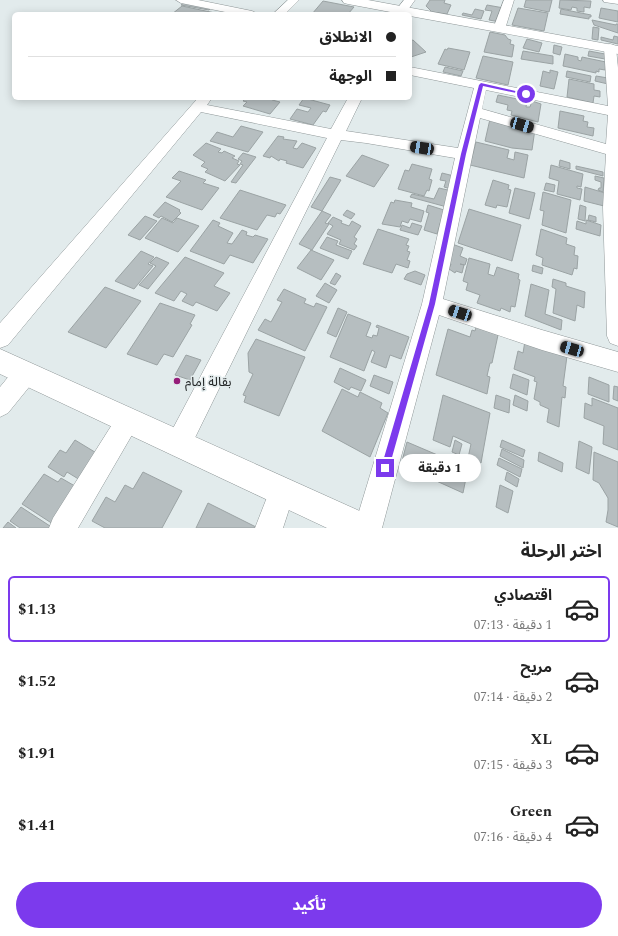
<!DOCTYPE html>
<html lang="ar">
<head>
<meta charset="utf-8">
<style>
  :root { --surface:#fff; --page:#f6f6f6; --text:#222; --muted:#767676; --line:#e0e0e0; --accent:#7c3aed }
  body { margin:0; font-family:Spectral,"Noto Sans Arabic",serif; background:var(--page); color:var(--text); direction:rtl; height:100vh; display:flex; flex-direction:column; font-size:15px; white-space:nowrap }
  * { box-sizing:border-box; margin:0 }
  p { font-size:13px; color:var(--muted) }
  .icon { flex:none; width:22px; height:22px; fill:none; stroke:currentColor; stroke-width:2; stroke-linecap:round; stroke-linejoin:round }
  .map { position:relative; height:528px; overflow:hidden; direction:ltr }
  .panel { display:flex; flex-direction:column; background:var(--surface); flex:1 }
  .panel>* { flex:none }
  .guide { position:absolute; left:12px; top:12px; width:400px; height:88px; border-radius:6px; box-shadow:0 2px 10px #0003; direction:rtl; display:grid; align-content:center; height:88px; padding:0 16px; background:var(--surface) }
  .end { position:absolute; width:18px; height:18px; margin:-9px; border:5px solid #7c3aed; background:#fff; box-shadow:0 0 0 2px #fff }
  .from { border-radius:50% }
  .bubble { position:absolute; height:28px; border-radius:14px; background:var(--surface); box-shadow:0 2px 10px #0003; font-size:13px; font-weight:700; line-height:28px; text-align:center; direction:rtl }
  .car { position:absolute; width:12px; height:24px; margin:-12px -6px; border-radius:5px; box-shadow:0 0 3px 1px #0007; background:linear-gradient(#222 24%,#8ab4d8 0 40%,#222 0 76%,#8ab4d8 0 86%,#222 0) }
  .guide b { display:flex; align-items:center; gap:14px; height:38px; font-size:15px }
  .guide b+b { border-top:1px solid var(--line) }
  .guide i { width:10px; height:10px; background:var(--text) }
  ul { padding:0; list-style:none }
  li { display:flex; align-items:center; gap:12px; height:66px; margin:0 8px 6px; padding:0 8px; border:2px solid transparent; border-radius:6px }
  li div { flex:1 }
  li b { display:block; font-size:15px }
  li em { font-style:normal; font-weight:700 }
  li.current { border-color:var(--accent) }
  li>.icon { width:36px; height:36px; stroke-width:1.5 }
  h2 { padding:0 16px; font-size:18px; line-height:48px }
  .primary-button { display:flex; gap:8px; margin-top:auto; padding:8px 16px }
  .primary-button a { flex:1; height:46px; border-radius:24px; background:var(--accent); color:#fff; font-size:16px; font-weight:700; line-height:46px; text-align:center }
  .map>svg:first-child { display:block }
  .building { fill:#b6bec0; stroke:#9ba3a4 }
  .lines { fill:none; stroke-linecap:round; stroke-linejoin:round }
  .minor-casing { stroke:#8f9798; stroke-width:1 }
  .tertiary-casing { stroke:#8f9798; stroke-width:1 }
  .minor { fill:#fff; fill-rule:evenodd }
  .tertiary { fill:#fff; fill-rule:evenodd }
  .route { fill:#7c3aed }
  .poi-dot { fill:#951d79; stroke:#e2ebec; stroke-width:1.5 }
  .labels { text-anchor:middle; stroke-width:3; stroke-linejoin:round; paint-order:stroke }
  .poi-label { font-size:13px; fill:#232627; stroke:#e2ebec; text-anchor:start }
</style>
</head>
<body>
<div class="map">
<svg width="618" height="528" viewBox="0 0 618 528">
  <rect width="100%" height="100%" fill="#e2ebec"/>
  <!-- building -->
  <path class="building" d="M430,0H445L444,3L451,5L447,14L432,12L426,6Z
    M526,0H552L549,12L524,7Z
    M560,0L591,1L590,8L584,7V12L577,11V8L572,7L571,10L559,8Z
    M323,1L354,7L348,14H312Z
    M185,2L212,6L209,10L181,5Z
    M487,5L504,8L500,22L489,20L492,11L485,10Z
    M182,6L215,13L213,14H172Z
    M518,8L548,13L544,31L512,25Z
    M601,8L618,11V22L599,18Z
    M475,9L484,11L481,19L462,15L463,13L472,15Z
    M561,9L591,15V17H589V19L560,14Z
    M592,20L616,25V24H618V33L594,25Z
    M593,27L599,28L598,40L592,39Z
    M490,32L505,35L508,39L511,40L510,44L514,45L512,57L484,52Z
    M614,36L618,37V44L601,40V37L613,40Z
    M527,39L542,43L539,52L523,48Z
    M413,40L426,52L411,57L410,56V41Z
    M554,45L562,47L560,55L553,53Z
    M448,48L470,52L464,70L438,64L445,49L447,50Z
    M523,51L553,56V64L521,59Z
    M589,51L605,54V59L588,56Z
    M565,54L578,57V60L581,61L582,57L606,62L605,70L599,69V72L596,71V73L563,66Z
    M483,56L513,62L508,85L476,78Z
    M445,67L463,71L461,76L443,72Z
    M550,70L558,72L554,89L540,86L543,71L550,73Z
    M567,71L591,76L590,82L566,77Z
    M596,76L608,78V84L595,81Z
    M569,79L594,84V90L600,91V97L594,96L593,103L567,97Z
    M498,95L527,101L526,107H530L532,101L541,104L538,122L511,115L512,111L507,110L508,105L496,102Z
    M246,98H274L272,100L280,102L270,114L243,106L247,102L243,101Z
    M304,98L330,105L326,112L323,111L313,125L290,119L297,109L308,112L311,108L299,105Z
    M560,111L584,116L583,121L588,122L587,127L594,128L593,136L558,128Z
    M490,119L535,129L532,150L512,148L485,141Z
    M241,126L263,132L248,152L210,141L217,132L233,137Z
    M278,136L284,137L283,139L297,141L293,148L297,149L302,143L316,148L303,168L286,163L287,161L280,159L279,161L271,156L270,158L263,156Z
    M476,142L509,150L507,158L514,160L515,152L528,155L524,178L470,165Z
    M206,143L221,149L218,152L222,153L224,151L235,156L232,158L239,161L237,164L240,165L225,181L205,172L208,169L201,166L205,162L193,155Z
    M243,153L256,157L236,183L231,182L243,165L240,164L242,161L238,159Z
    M362,155L389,165L374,187L346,176Z
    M560,160L570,163V169L559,166Z
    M412,164L432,169L429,179L432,180L429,191L427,190L424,196L398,189L405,170L409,171Z
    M551,165L583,174L581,187L577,186V188L582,189L580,200L557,194L559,181L549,178Z
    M576,166L603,172V176L576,169Z
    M179,171L206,180L203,183L219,188L202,210L166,197L181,181L172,178Z
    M442,173L454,176L451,189L444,187L446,181L440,180Z
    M595,176L604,178L603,192L598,190L599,188H601V182L595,180Z
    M330,177L341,180L322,211L311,207Z
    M493,180L509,185L508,189L511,190L507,207L497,205L496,208L485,205Z
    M546,183L555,185L554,192L544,190Z
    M585,187L605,193L604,206L584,201Z
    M439,188L452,191L447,207L410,197L412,194L434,199Z
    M515,188L535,193L529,219L509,213Z
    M240,190L286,205L280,214L277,213L275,217L267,215L257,230L220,218Z
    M543,192L571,200L566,233L542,225L544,211L540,210Z
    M395,200L412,203L411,207L424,211L421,222L410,219L408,223L402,221L400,227L382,224L391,202L394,203Z
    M165,202L180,210L179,211L181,213L172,222L161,216L159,218L153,215Z
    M428,205L444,210L437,234L424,230L429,213L426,212Z
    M580,205L586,207L585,221L578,219Z
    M469,209L521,225L512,261L458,243Z
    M347,210L355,214L351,219L343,215Z
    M322,211L331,215L325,223L329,224L312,250L299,244Z
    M589,215L596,217V222L588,220Z
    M145,216L157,221L140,240L128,235Z
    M333,217L342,221L341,223L349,226L352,221L361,226L354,237L357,239L354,244L357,246L354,250L339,244L341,240L327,234L333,226L328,223Z
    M162,218L173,223L177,218L199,226L178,252L145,238Z
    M213,220L220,223L218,226L233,233L227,243L232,244L242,230L247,232L246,235L253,237L255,235L268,239L253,263L230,255L224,264L190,251Z
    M586,220L601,225L600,236L576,229L577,221L586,224Z
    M412,223L422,226L418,235L400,230L402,225L410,228Z
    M378,229L409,239L406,245L409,246L407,251L410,252L407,260L410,261L408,268L396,264L392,273L363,264Z
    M541,229L567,238L566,244L575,247L574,255L578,256L577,269L574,268L572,275L542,265L543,258L536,255Z
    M327,237L338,241L336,245L352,251L348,259L320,248Z
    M452,244L463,248L460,256L467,259L465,265L460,264L464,265L462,273L456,271L455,273L449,269L451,264H448Z
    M311,250L334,260L321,280L297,268Z
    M141,251L154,257L148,264L153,266L134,289L115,281Z
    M156,257L169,263L148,289L139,285L156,266L150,263Z
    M185,257L224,273L214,286L230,293L217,311L196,302L193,306L182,301L187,294L181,291L174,301L155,293Z
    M469,258L490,264L488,274L494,276L497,267L519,274L518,279L520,280L515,307L511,306L510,312L501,308L500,311L477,303L480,295L466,290L468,283L463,281Z
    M533,265L543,268L542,274L532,271Z
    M415,271L425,275L421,285L404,279L407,274Z
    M336,273L341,276L335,285L330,283Z
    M553,279L566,283V286L585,292L584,308L577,305L575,321L553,313L556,289L552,287Z
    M325,283L337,290L329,303L316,296Z
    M531,284L549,290L545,314L562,320L561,330L525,316Z
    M105,287L141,301L106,348L68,332Z
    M284,289L306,299L304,303L314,307L316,303L327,307L305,351L258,330L265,319L271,322L282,302L277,300Z
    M160,303L195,315L190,324L192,325L173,357L164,354L157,365L127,354Z
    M338,308L347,312L336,337L327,333Z
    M348,314L371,323L366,336L372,338L373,335L377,336L379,328L376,327L377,325L409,337L401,359L390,355L386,368L371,362L375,352L372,350L364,371L330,357Z
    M476,327L498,335L492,363H490L487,376L490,377L487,394L436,375L448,329L470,337L472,330L475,331Z
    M256,339L305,357L279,416L244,402L246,396L243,395L253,374L249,372L248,353Z
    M525,341L567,356L563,386L566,387L565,398L562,397L559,427L547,422L549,409L540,405V402L534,399L537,382L534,381L535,377L514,369L518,351L523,353Z
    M186,355L201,360L190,380L175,375Z
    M340,368L366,380L361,391L351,387L349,390L334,382Z
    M513,374L529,380L527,395L510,388Z
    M374,375L393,382L389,394L370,386Z
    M589,377L609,385V402L588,394Z
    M614,386L618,387V401L613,399Z
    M342,389L358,397L360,392L382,403L380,408L388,413L370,457L322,431Z
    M443,395L490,413L481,463L468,458L471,444L453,436L450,447L433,440Z
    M496,395L510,400L509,413L494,408Z
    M515,395L528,401L527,411L513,405Z
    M592,398L618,408V450L603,444L604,426L584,418L585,403L592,406Z
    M75,440L103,457L85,483L67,472L64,477L48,467L60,450L66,453Z
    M455,440L462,444L459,455L452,452Z
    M502,440L525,450L523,457L500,447Z
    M579,441L592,447L589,474L576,468Z
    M407,442L468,468L463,493L401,465Z
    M502,449L524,460L523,468L500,456Z
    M539,452L563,463L562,472L538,461Z
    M594,452L618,462V527L606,522L608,510V498L599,483L593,480Z
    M499,458L522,469L520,477L497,465Z
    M143,472L182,491L162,528H105L92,521L106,497L115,502L125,485L133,489Z
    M507,472L519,479L517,487L505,480Z
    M44,474L58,482L61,478L80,489L53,524L22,504Z
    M500,485L513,491L508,513L496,507Z
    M208,503L258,528H196Z
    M21,507L53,528H20L10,521Z
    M8,522L16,528H3Z"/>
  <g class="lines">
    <defs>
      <path id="minor" d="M176,0H198L252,11L258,14H235L181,3Z
        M288,0H299L285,14H273Z
        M404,0H415L405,14H393Z
        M504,0H514L505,29L503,31H495L493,29Z
        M603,0H618V4L604,2Z
        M610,44L614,45L616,48L618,68V346L610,343L607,336L603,207L606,154L480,118L443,299L542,330L618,352V372L542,350L439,315L382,528H354L422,304L455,158L366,143L341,140L188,452L179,455L170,452L167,443L170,434L327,138L201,112L8,345L0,348V323L198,98H212L207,105L331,129L348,98H362L346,131L458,148L474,88L410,75V67L608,106L604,48L606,45ZM486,90L608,115L606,144L482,109Z
        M26,362L34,365L37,373L34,381L8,413L0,417V387L18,365Z
        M128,408L136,412L140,420L136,428L78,528H49L53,518L120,412Z
        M282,478L291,482L295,491L283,528H255L273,482Z"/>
      <path id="tertiary" d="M342,0H368L618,46V54L410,16V14H401L348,4L344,3Z
        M0,349L373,517L378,528H327L0,374Z"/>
    </defs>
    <!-- minor casing -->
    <use href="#minor" class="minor-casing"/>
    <!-- tertiary casing -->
    <use href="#tertiary" class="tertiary-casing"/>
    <!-- minor -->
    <use href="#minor" class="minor"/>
    <!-- tertiary -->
    <use href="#tertiary" class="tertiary"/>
  </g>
  <!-- route -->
  <path class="route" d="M481,83L528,94L526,95L483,86L466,154L435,304L389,468L388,471L385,473L382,471L381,468L429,304L461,154L479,85Z"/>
  <!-- markers -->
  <circle class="poi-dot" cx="177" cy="381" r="4"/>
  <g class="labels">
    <!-- poi labels -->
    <g class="poi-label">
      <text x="185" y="386">بقالة إمام</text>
    </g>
  </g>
</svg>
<i class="end from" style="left:526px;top:94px"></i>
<i class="end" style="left:385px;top:468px"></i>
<div class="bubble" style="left:399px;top:454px;width:82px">1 دقيقة</div>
<i class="car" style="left:522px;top:125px;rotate:106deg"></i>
<i class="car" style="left:422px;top:148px;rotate:279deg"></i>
<i class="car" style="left:460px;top:313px;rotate:288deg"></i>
<i class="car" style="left:572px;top:349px;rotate:286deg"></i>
<div class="guide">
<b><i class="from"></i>الانطلاق</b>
<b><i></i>الوجهة</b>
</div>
</div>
<section class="panel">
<h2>اختر الرحلة</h2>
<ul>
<li class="current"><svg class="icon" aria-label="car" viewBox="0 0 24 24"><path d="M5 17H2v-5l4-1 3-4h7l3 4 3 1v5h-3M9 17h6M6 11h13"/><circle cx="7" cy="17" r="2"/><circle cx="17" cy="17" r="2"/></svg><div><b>اقتصادي</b><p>1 دقيقة · 07:13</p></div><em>$1.13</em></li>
<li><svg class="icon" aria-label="car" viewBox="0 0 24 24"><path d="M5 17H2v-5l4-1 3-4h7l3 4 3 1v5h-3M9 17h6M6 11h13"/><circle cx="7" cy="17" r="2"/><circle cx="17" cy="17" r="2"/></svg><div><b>مريح</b><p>2 دقيقة · 07:14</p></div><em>$1.52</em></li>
<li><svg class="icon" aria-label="car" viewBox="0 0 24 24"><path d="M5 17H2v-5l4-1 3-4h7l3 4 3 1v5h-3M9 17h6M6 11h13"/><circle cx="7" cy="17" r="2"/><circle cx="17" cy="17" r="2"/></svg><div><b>XL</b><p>3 دقيقة · 07:15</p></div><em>$1.91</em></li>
<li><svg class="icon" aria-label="car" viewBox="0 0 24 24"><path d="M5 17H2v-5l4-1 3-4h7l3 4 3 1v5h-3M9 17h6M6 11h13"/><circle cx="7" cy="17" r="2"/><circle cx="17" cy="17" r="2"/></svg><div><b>Green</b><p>4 دقيقة · 07:16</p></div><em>$1.41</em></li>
</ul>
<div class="primary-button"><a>تأكيد</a></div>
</section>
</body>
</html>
